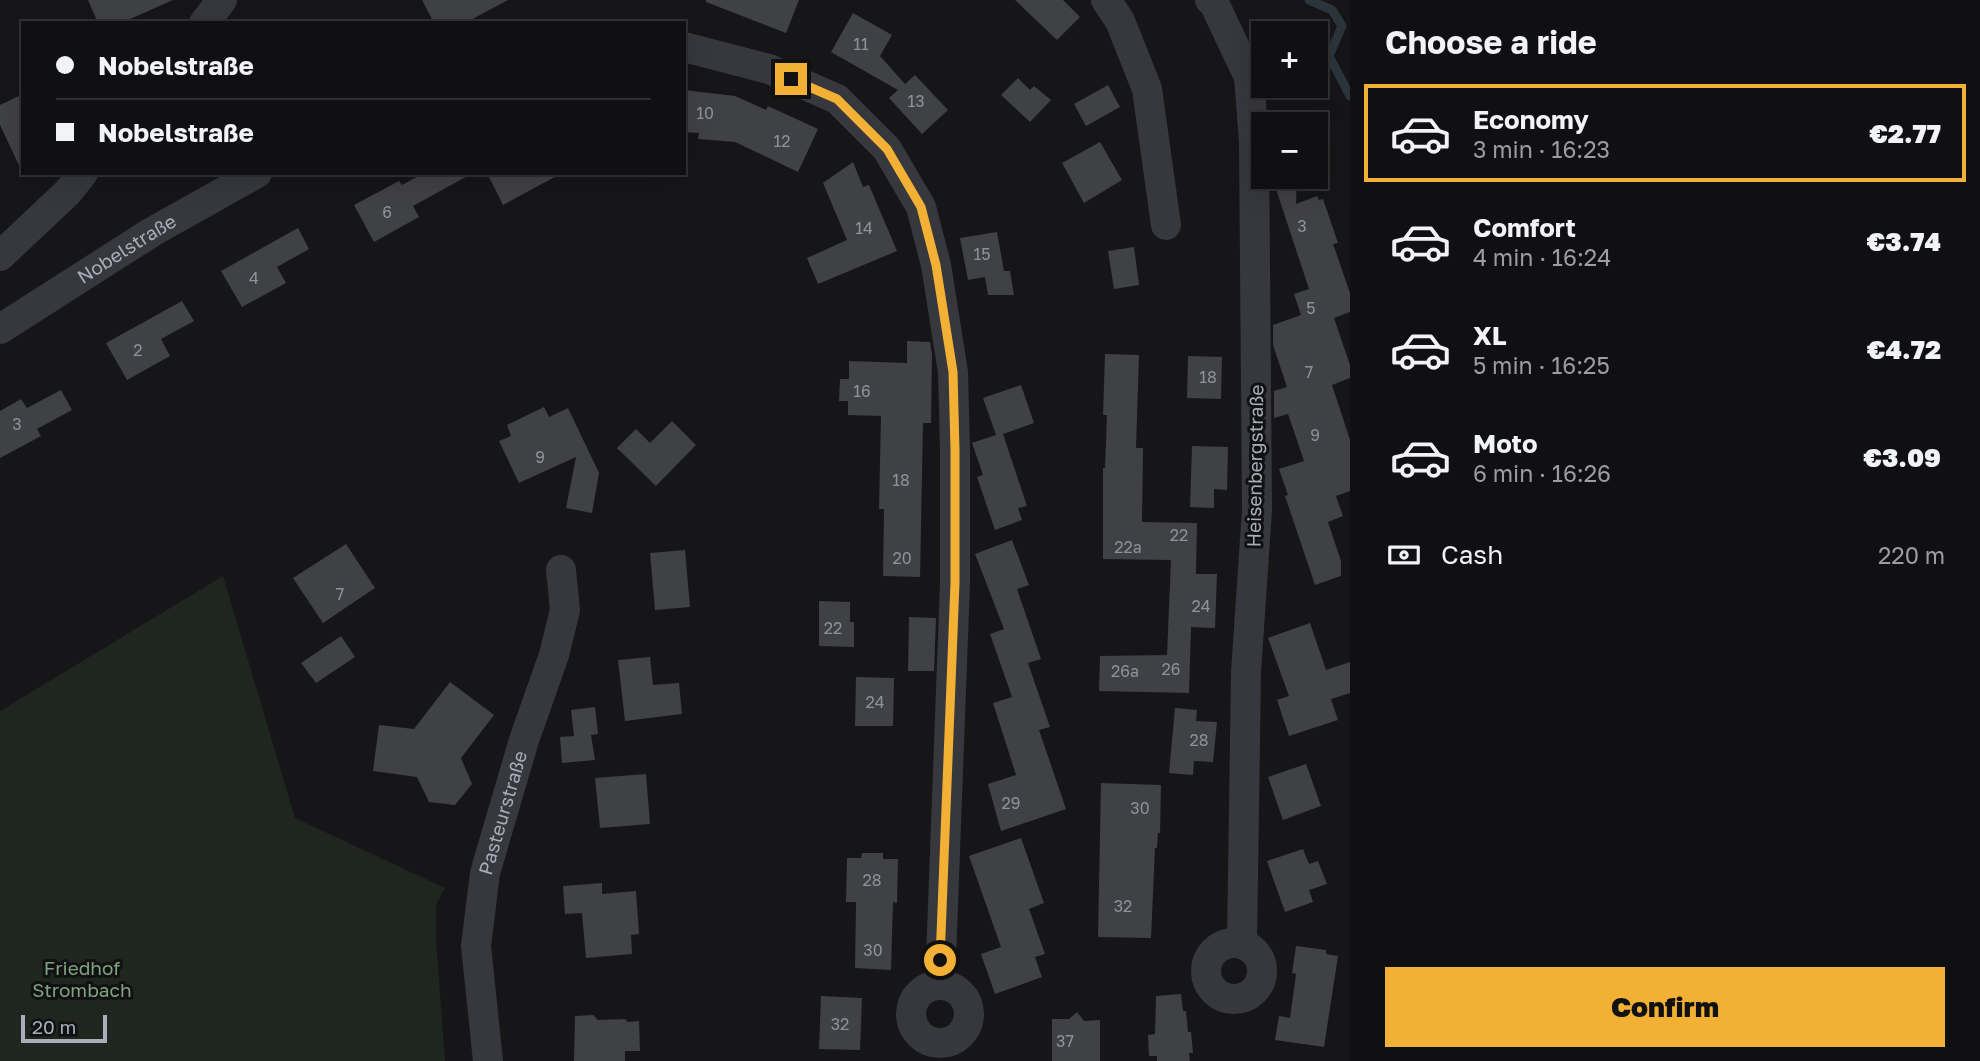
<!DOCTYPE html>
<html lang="en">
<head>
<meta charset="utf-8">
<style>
  :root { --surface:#101012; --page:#19191b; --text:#f1f3f6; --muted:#9c9d9f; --line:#303032; --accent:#f2b134 }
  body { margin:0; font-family:"Golos Text",sans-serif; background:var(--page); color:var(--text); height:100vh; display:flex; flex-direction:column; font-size:26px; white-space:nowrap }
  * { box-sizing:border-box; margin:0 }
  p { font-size:23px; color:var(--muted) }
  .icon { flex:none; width:38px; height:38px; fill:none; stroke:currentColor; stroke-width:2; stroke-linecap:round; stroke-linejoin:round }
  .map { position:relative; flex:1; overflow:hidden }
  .panel { display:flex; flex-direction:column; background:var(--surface); width:630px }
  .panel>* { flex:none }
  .top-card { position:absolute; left:21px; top:21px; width:665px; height:154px; border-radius:0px; box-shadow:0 7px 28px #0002,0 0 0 2px var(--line); display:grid; align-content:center; height:154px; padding:0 35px; background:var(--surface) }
  .controls { position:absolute; left:1251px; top:21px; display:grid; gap:14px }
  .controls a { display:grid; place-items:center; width:77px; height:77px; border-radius:0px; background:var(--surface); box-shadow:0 7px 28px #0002,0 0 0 2px var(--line); font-size:35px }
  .scale { position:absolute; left:21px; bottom:18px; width:86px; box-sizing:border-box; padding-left:7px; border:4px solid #a8adb8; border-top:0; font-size:19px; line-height:24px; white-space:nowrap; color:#a8adb8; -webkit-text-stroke:5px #111113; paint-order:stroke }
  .end { position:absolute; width:32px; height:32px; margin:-16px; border:9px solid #f2b134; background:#111; box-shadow:0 0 0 4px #111 }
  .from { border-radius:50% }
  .top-card b { display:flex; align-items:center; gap:24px; height:66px; font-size:26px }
  .top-card b+b { border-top:2px solid var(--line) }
  .top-card i { width:18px; height:18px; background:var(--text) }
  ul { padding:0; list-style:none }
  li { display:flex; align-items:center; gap:21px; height:98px; margin:0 14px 10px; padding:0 21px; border:4px solid transparent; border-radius:0px }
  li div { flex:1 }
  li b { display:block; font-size:26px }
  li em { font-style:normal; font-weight:800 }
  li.selected { border-color:var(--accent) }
  li>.icon { width:63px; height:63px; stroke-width:1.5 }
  h2 { padding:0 35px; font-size:32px; line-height:84px }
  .pay { display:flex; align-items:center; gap:18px; height:77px; padding:0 35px; font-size:26px }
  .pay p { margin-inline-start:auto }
  .cta { display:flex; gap:14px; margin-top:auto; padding:14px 35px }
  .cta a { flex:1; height:80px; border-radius:0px; background:var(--accent); color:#111; font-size:28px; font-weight:800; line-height:80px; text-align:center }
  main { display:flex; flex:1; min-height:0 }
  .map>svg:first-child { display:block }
  .green { fill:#1e261f }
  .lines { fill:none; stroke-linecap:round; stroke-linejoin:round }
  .stream { stroke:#2c353c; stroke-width:9 }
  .building { fill:#404145 }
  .street { stroke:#37383d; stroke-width:30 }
  .route { stroke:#f2b134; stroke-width:9 }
  .labels { text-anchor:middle; stroke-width:6; stroke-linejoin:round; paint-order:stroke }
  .number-label { font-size:16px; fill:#8e929b }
  .street-label { font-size:19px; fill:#a8adb8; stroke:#111113 }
  .park-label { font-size:19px; fill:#7fa381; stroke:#111113 }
</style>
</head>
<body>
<main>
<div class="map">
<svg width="1350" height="1061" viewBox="0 0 1350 1061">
  <rect width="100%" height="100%" fill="#161618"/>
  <!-- green -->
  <path class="green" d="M223,576L295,818L445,888L436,905V939L445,1061H0V711Z"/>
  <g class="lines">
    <!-- stream -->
    <path class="stream" d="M1309,0L1332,10L1342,26L1329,56L1350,96"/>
  </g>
  <!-- building -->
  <path class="building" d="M88,0H173L121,23H98Z
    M422,0H508L465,23H434Z
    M706,0H799L786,33L706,2Z
    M1015,0H1063L1080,17L1057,40Z
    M853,13L892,35L880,56L905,84L915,75L948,110L922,134L889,98L898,90L831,52Z
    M1018,78L1030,90L1034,86L1051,100L1030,122L1001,95Z
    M1108,85L1120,107L1086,126L1074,104Z
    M684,90L735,96L766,110L768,106L818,129L798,172L735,142L698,139L699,133L684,132Z
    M23,94V174L0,125V105Z
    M1100,142L1122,180L1084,203L1062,163Z
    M853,162L863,187L869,185L897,251L818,284L807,258L847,240L823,183Z
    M424,173H473L413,206L419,217L374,242L354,205L399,181L402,185Z
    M487,173H562L503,205Z
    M1272,177H1297L1296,204L1317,196L1319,200L1323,199L1338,243L1333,244L1350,293V312L1334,318L1350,365V378L1332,385L1350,440V491L1336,496L1343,516L1328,522L1341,561V576L1315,585L1285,496L1288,495L1279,469L1304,461L1288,414L1274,418V391L1287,387L1273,345V325L1301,315L1294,294L1309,289Z
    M298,228L309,249L277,267L286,283L242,307L221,271Z
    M997,232L1004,271H1010L1014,295H988L985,277L968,280L960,238Z
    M1134,247L1139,285L1114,289L1108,251Z
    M182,301L194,321L161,339L170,356L127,380L106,343Z
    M907,341L930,342L932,354L931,423H923L920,577L883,576L884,509H879L881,416L848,415V401H839L840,379H849V361L907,363Z
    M1105,354L1139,355L1136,448H1143L1142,522L1197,523L1196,574H1217L1215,628L1191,627L1189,693L1099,691L1100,656L1167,655L1171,560L1103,559V468H1105L1107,415H1103Z
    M1188,356L1222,357L1221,399L1187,398Z
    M1021,385L1034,423L1003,434L1027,506L1018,508L1022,520L995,530L977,477L983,475L972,443L996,435L983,398Z
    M61,390L72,410L37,429L41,436L0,458V411L21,399L27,408Z
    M544,407L549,417L568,408L599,473L592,513L566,508L576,457L519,483L499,441L511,436L507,425Z
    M672,421L696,445L656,486L617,448L636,429L650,443Z
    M1192,446L1228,447L1227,490L1214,489V508L1190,507Z
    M1012,540L1029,585L1017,589L1041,659L1028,663L1050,727L1039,730L1066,809L1001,831L988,784L1016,775L993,703L1012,697L990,634L1004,629L975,554Z
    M346,544L375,588L323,623L293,578Z
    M685,550L690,607L655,610L650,553Z
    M819,601L850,602V622H854V647L819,646Z
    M909,617L936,618L934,671H908Z
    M1310,623L1326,670L1350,662V693L1331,699L1338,720L1289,736L1277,700L1289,696L1268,638Z
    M341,636L355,657L316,683L301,663Z
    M650,657L653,685L679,683L682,714L625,721L618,660Z
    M856,677L894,678L893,726H855Z
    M450,682L494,715L461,758L472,784L455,805L429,802L417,777L373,771L379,725L414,729Z
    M595,707L598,734L591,735L595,760L562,763L560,737L574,736L571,710Z
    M1175,708L1197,710L1196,721L1217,722L1213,762L1194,761L1193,775L1169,773Z
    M1306,764L1321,806L1283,820L1268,777Z
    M646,774L650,824L600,828L595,778Z
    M1101,783L1161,785L1160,833H1158L1157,848H1155L1151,938L1098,937Z
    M1021,838L1044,903L1029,909L1045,954L1035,957L1042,977L995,994L981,954L1001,947L969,856Z
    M1303,849L1309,864L1318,861L1327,884L1309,890L1313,902L1285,912L1267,861Z
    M862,853H883V859H898L897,903L893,902L891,970L855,968L856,902H846L847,858H861Z
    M602,883V894L636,891L639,934L631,935L632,954L586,958L582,913L565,914L563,886Z
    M1296,946L1326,950V954L1338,956L1324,1047L1275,1040L1279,1016L1290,1018L1296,974L1292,973Z
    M1181,994L1183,1011H1186L1188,1032H1191L1193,1053H1189L1190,1061H1157V1056H1149L1148,1035L1155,1034L1156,996Z
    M821,996L862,998L860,1050L819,1049Z
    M1077,1012L1084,1021L1100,1020V1061H1052V1019H1069Z
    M593,1015L598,1020L625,1019L628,1022L639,1021L640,1051H625V1061H574L575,1016Z"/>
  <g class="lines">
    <!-- street -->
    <g class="street">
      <path d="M1106,0L1120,21L1147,89L1166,225"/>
      <path d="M1210,0L1214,3L1249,77L1254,141L1257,510L1246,672L1242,943"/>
      <path d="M204,23L222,0"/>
      <path d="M684,47L769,69L837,99L887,149L921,207L936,265L953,372L955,450V583L940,985"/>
      <path d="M0,256L68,192L83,173"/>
      <path id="s1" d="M0,329L152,232L257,173"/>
      <circle cx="1234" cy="971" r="28"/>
      <circle cx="940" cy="1014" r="29"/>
      <path id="s2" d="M488,1061L476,946L485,873L524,740L554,655L565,610L561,570"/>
    </g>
  </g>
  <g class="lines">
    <!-- route -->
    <path class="route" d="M791,79L837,99L887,149L921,207L936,265L953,372L955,450V583L940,960"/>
  </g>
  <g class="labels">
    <!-- number labels -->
    <g class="number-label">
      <text x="861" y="50">11</text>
      <text x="916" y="107">13</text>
      <text x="705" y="119">10</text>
      <text x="782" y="147">12</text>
      <text x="387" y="218">6</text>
      <text x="1302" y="232">3</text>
      <text x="864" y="234">14</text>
      <text x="982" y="260">15</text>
      <text x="254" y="284">4</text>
      <text x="1311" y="314">5</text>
      <text x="138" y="356">2</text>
      <text x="1309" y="378">7</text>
      <text x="1208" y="383">18</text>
      <text x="862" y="397">16</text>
      <text x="17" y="430">3</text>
      <text x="1315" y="441">9</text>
      <text x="540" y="463">9</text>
      <text x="901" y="486">18</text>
      <text x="1179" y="541">22</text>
      <text x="1128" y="553">22a</text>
      <text x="902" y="564">20</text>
      <text x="340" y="600">7</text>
      <text x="1201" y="612">24</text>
      <text x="833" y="634">22</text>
      <text x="1171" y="675">26</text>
      <text x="1125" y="677">26a</text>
      <text x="875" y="708">24</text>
      <text x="1199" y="746">28</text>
      <text x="1011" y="809">29</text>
      <text x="1140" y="814">30</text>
      <text x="872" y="886">28</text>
      <text x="1123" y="912">32</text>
      <text x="873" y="956">30</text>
      <text x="840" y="1030">32</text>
      <text x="1065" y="1047">37</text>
    </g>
    <!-- street labels -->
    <g class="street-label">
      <text dy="7" stroke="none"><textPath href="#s1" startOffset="150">Nobelstraße</textPath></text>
      <text transform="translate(1255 466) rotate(-89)" y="7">Heisenbergstraße</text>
      <text dy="7" stroke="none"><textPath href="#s2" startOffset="252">Pasteurstraße</textPath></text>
    </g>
    <!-- park labels -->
    <g class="park-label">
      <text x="82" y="975">Friedhof<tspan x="82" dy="22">Strombach</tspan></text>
    </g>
  </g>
</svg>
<div class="controls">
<a>+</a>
<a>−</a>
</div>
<div class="scale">20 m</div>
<i class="end from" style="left:940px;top:960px"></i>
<i class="end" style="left:791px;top:79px"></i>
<div class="top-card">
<b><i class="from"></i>Nobelstraße</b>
<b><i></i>Nobelstraße</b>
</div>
</div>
<section class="panel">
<h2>Choose a ride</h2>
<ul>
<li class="selected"><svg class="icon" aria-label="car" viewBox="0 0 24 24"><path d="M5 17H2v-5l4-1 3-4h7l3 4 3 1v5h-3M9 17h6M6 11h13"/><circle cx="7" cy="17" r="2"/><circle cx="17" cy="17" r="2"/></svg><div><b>Economy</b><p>3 min · 16:23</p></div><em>€2.77</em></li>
<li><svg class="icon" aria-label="car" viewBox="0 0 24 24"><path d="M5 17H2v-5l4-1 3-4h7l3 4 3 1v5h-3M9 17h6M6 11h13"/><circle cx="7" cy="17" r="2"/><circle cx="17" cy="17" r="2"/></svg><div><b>Comfort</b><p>4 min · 16:24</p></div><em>€3.74</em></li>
<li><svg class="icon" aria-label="car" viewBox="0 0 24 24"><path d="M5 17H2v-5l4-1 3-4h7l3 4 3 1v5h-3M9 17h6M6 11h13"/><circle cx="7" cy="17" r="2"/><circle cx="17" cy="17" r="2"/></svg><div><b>XL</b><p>5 min · 16:25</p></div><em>€4.72</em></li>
<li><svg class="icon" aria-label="car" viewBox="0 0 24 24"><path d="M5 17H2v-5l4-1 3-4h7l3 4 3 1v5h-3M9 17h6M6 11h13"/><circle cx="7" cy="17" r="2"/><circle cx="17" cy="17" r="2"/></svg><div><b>Moto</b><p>6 min · 16:26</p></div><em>€3.09</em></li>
</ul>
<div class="pay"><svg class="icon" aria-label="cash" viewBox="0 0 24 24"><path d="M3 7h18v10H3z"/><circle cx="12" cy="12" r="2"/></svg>Cash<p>220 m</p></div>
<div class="cta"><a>Confirm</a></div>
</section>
</main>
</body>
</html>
